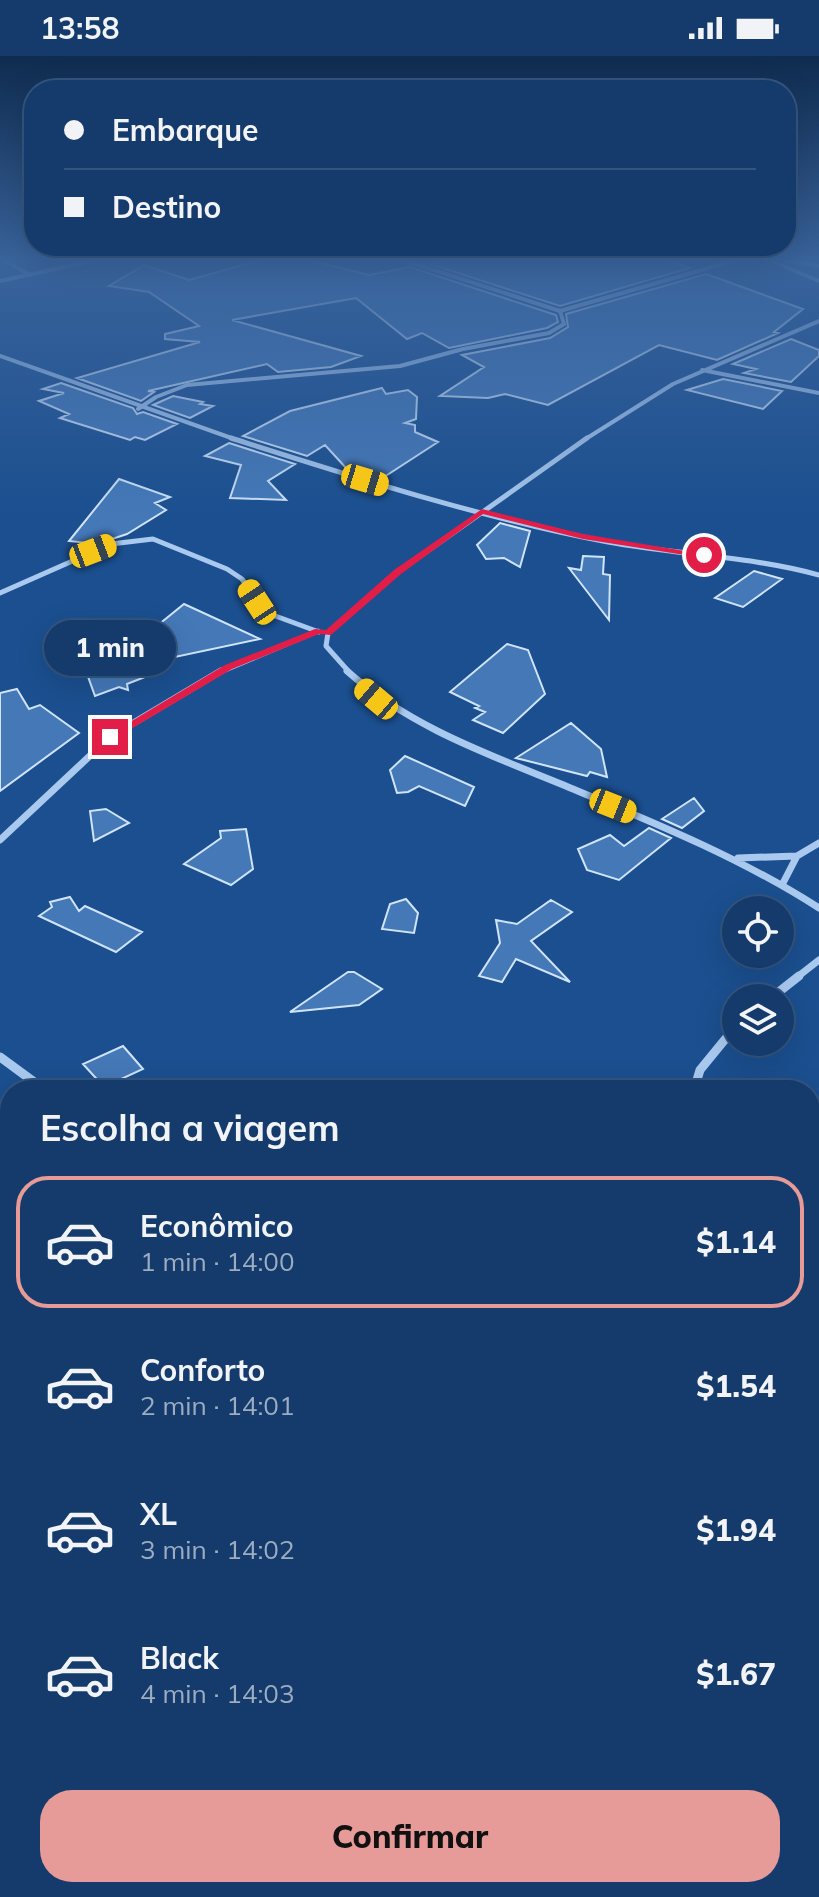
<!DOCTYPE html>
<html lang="pt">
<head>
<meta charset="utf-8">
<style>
  :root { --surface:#143b6b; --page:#1d4271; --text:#f1f3f6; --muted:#9dadc1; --line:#33557e; --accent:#e69b98 }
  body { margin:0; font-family:Mulish,sans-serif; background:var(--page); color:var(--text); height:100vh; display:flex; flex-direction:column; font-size:30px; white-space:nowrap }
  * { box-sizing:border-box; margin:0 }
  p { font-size:26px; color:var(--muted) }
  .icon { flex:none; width:44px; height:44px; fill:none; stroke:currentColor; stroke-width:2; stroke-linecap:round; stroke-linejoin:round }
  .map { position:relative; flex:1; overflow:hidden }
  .side { position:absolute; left:0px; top:1024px; width:820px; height:818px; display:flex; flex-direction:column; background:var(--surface); border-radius:32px 32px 0 0; box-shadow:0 8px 32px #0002,0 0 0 2px var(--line) }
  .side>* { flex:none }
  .guide { position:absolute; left:24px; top:24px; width:772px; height:176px; border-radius:32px; box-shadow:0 8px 32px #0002,0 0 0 2px var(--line); display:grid; align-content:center; height:176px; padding:0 40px; background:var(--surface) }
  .tools { position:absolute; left:722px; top:840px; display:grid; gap:16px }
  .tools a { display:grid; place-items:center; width:72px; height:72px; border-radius:50%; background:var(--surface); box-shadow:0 8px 32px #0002,0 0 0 2px var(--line); font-size:40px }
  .end { position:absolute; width:36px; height:36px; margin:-18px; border:10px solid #e11d48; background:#fff; box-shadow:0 0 0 4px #fff }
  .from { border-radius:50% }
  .bubble { position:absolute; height:56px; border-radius:28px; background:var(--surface); box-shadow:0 8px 32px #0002,0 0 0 2px var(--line); font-size:26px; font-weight:800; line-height:56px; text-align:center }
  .car { position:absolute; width:24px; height:48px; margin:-24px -12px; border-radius:10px; box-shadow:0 0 6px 2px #0007; background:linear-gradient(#f5c518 24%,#345 0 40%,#f5c518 0 76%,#345 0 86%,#f5c518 0) }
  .guide b { display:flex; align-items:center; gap:28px; height:76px; font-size:30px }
  .guide b+b { border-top:2px solid var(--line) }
  .guide i { width:20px; height:20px; background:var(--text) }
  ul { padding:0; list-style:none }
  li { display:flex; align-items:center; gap:24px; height:132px; margin:0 16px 12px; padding:0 24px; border:4px solid transparent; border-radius:32px }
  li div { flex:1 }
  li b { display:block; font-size:30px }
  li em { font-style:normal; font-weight:800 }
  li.on { border-color:var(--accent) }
  li>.icon { width:72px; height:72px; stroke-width:1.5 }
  h2 { padding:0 40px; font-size:36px; line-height:96px }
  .cta { display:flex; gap:16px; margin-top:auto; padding:16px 40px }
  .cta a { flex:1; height:92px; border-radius:32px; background:var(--accent); color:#111; font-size:32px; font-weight:800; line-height:92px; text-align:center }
  .status { display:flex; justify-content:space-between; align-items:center; height:56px; padding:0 40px; background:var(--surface); direction:ltr }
  .status svg { height:22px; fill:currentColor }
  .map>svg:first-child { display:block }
  .building { fill:#4478b7; stroke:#cfe3fa; stroke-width:2 }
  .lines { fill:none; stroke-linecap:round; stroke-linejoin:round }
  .minor-far4 { stroke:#a9c9ee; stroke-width:4 }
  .minor-far3 { stroke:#a9c9ee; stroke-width:5 }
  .minor-far2 { stroke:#a9c9ee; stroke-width:7 }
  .minor-far1 { stroke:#a9c9ee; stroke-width:9 }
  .minor { stroke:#a9c9ee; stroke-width:12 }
  .tertiary { fill:#a9c9ee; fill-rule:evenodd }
  .route { fill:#e11d48 }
</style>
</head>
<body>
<div class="status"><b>13:58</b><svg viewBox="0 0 49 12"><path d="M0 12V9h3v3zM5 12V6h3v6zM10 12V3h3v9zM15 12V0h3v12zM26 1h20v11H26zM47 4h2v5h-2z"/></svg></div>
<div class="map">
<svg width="819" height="1841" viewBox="0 0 819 1841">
  <rect width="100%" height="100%" fill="#1b4f8f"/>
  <!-- building -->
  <path class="building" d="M261,204H309L369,219L410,211L556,259L558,266L547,272L449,292L422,277L407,283L356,242L232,264L361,300L331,311L278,316L267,308L148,335L154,336L141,345L77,322L200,286L165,283V278L199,270L149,236L109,230L144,209L189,224Z
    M447,204H667L690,212L560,250L430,208Z
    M706,218L803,253L774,276L778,277L717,304L659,289L548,349L505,338L488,342L440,340L484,311L462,299L550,282L568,271L566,258Z
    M791,283L819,294V300L791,326L744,317L756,313L733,308Z
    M723,323L782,335L763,353L687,334Z
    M61,327L133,352L137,358L143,356L177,368L145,384L135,381L130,384L60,362L69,358L39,345L64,337L43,333Z
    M382,332L386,338L408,334L417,341L416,363L405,367L415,369V376L438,386L381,423L347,413L325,389L307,400L243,380L290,355Z
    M173,340L203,346L200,348L213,350L190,362L153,349Z
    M229,387L295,408L268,425L286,444L230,442L241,409L205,400Z
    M119,423L170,441L155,447L166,454L127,478L97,488L69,485Z
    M500,467L530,475L520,511L504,502L486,503L477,489Z
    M583,500L604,501L603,518L610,519L609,564L569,512L581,514Z
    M754,515L782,523L743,551L715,542Z
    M184,548L260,583L175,601L147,578Z
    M112,575L121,609L159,601L163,614L127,628L128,634L119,631L95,640L78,593Z
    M507,588L528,594L545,638L503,677L473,664L485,656L475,652L479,650L450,636Z
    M17,633L29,653L40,649L79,677L0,735V637Z
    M571,667L601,693L607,721L590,716L587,720L516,702Z
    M405,700L474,731L465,750L419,730L408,736L397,737L390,714Z
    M694,742L704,755L682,772L662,763Z
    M106,753L129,767L94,785L90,755Z
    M649,772L671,782L619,824L587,814L578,793L610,779L624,790Z
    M246,773L253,813L231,829L184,808L221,782L220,775Z
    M70,841L79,855L85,850L142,876L116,896L39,860L52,851L50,846Z
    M406,843L418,857L414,877L382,873L390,848Z
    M551,844L572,856L531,885L570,926L516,903L502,926L479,920L500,887L496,864L517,868Z
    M348,916H354L382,933L359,949L290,956Z
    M123,990L143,1013L104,1031L83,1008Z"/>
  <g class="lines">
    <!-- minor-far4 -->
    <path class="minor-far4" d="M4,204L30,219
      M403,204L560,255
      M785,204L819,210
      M0,225L95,204
      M0,300L237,384
      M702,314L819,337
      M138,353L156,341L187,329L400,310L463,293L549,277L564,268L560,255L736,204
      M584,384L673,328L819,265"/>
    <!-- minor-far3 -->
    <path class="minor-far3" d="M231,382C354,421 481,462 608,486C678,499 750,500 819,519
      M0,537L111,488L153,483L227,513L242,523L261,551L270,558L319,576
      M218,617L318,575
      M350,617L326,590L328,577L398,516L587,382"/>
    <!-- minor-far2 -->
    <path class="minor-far2" d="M347,615C409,670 485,697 561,728C650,765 738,800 819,852
      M0,784L110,681L221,615
      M738,802L797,800
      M782,829L797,800L819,787
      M796,922L819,904"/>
    <!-- minor-far1 -->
    <path class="minor-far1" d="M771,942L799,920
      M0,1001L45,1034
      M694,1034L700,1014L736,970"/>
    <!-- minor -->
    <path class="minor" d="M0,1339L10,1335"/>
    <!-- tertiary -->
    <path class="tertiary" d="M765,204H774L819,223V227Z"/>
  </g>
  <!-- sky -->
  <linearGradient id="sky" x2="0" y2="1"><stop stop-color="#0f2b4f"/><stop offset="0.44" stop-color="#39639b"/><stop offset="1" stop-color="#39639b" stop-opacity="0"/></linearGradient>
  <rect width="819" height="462" fill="url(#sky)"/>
  <!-- route -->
  <path class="route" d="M482,453L583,478L709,499L704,502L583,483L483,458L401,518L331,579L319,578L232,613L114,683L105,681L225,609L315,573L326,574L394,514Z"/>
</svg>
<div class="tools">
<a><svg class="icon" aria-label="locate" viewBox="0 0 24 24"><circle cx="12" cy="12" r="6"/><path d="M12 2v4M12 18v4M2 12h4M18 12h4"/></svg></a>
<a><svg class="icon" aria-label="layers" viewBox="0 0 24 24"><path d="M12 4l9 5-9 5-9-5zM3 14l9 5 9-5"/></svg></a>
</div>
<i class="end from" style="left:704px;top:499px"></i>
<i class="end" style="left:110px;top:681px"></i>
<div class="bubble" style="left:44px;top:564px;width:132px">1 min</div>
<i class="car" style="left:365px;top:424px;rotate:107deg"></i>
<i class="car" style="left:93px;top:495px;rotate:69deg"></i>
<i class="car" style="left:257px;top:546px;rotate:327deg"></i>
<i class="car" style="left:376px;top:643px;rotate:310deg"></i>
<i class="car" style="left:613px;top:750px;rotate:112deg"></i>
<div class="guide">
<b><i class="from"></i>Embarque</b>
<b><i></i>Destino</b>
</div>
<section class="side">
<h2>Escolha a viagem</h2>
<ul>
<li class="on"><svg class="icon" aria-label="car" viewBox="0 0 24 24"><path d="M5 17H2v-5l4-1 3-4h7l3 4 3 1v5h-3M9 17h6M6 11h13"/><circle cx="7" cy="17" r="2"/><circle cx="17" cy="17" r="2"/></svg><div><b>Econômico</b><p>1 min · 14:00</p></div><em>$1.14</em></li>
<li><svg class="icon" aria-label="car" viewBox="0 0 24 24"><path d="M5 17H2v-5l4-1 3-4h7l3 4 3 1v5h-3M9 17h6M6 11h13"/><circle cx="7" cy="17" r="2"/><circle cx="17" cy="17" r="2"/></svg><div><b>Conforto</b><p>2 min · 14:01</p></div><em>$1.54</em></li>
<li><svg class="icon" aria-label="car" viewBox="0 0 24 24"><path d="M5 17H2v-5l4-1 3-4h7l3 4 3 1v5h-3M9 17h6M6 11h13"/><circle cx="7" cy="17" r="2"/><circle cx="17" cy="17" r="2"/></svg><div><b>XL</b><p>3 min · 14:02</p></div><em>$1.94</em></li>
<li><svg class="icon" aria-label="car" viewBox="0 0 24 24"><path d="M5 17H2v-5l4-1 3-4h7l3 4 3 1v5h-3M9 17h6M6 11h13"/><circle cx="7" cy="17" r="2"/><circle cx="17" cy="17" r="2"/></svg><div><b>Black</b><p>4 min · 14:03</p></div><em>$1.67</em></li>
</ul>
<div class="cta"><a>Confirmar</a></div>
</section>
</div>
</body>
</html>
